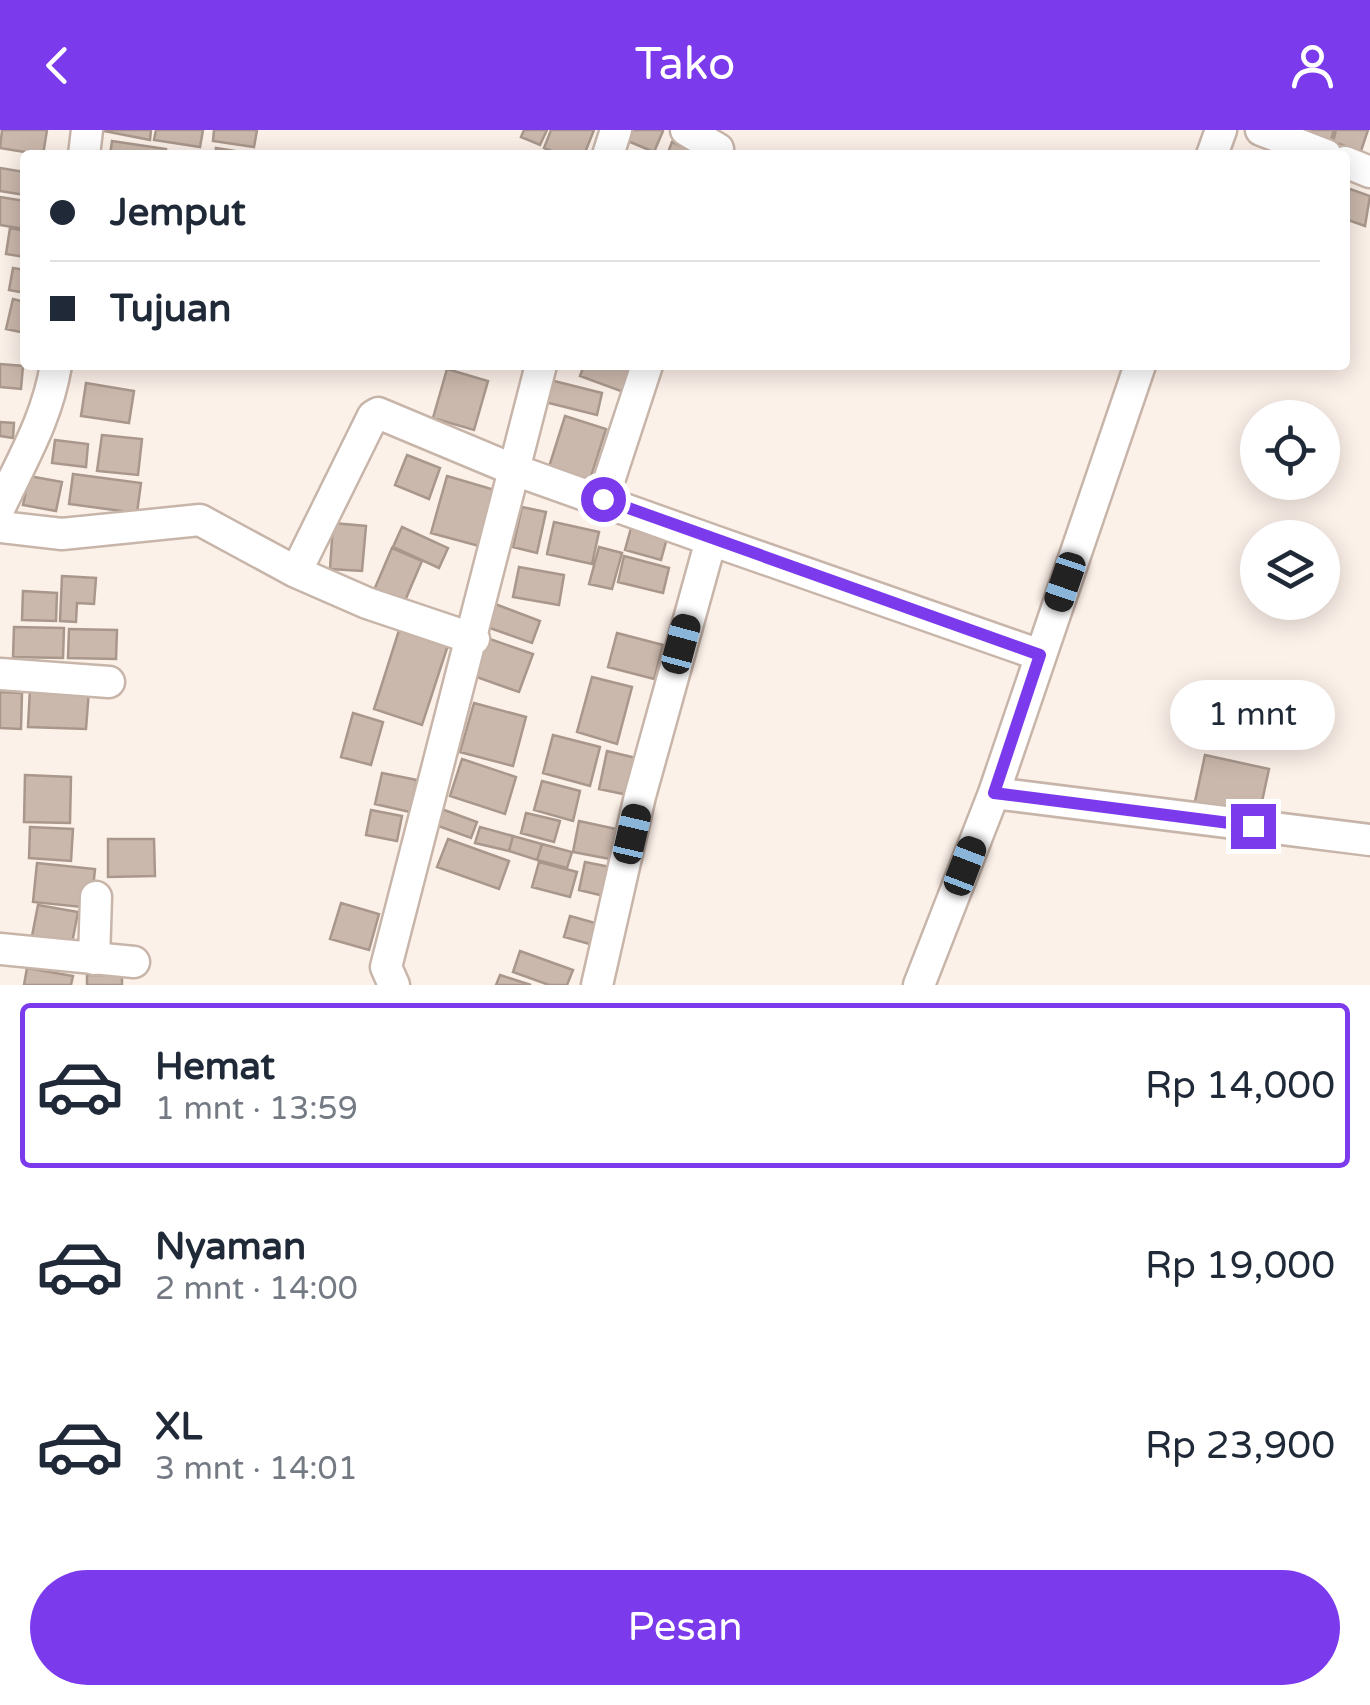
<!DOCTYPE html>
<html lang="id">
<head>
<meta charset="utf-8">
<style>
  :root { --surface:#fff; --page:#f2f2f3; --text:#1f2937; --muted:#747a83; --line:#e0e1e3; --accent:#7c3aed }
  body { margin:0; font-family:"Varela Round",sans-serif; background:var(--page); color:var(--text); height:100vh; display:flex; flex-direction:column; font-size:38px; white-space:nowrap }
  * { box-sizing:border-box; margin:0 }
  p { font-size:32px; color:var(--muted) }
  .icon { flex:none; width:55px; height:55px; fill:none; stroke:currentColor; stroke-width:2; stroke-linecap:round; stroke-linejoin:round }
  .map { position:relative; height:855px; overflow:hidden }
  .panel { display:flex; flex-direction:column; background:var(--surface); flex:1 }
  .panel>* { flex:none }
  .guide { position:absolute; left:20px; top:20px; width:1330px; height:220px; border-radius:10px; box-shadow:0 5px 25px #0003; display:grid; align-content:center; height:220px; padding:0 30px; background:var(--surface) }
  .buttons { position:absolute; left:1240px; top:270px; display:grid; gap:20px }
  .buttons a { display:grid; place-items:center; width:100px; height:100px; border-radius:50%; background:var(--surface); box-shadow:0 5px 25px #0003; font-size:50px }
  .end { position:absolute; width:45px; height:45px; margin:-22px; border:12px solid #7c3aed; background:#fff; box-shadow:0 0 0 5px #fff }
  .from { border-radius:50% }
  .bubble { position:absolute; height:70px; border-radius:35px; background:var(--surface); box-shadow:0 5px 25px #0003; font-size:32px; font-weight:600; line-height:70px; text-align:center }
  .car { position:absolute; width:30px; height:60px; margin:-30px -15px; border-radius:12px; box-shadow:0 0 8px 2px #0007; background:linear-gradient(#222 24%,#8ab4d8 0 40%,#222 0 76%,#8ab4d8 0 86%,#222 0) }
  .guide b { display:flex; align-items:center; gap:35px; height:95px; font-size:38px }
  .guide b+b { border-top:2px solid var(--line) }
  .guide i { width:25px; height:25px; background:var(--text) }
  ul { padding:18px 0 0; list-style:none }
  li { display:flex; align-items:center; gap:30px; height:165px; margin:0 20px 15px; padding:0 10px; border:5px solid transparent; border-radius:10px }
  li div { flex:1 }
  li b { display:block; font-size:38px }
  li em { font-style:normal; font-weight:600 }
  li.selected { border-color:var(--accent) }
  li>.icon { width:90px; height:90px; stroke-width:1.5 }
  .button { display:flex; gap:20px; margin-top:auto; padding:20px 30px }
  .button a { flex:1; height:115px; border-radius:60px; background:var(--accent); color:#fff; font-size:40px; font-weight:600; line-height:115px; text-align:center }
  header { display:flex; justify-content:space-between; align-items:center; height:130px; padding:0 30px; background:var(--accent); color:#fff; font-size:45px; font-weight:600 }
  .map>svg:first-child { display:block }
  .building { fill:#cbb8ac; stroke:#a9978c; stroke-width:2.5 }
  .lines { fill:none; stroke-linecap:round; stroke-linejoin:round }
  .minor-casing { stroke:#c8b5aa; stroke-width:35 }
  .minor { stroke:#fff; stroke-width:30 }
  .route { stroke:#7c3aed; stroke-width:12 }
</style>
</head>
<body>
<header><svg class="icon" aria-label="back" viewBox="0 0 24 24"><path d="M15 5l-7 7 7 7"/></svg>Tako<svg class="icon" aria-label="person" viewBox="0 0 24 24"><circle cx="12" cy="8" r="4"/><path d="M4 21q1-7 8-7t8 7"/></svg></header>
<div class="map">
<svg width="1370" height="855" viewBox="0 0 1370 855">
  <rect width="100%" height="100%" fill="#fcf1e9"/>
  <!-- building -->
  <path class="building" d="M2,0H47L43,25L0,18Z
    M99,0H151L150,10Z
    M156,0H203L200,17L154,10Z
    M214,0H257L254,17L213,11Z
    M524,0H547L540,15L521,7Z
    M551,0H594L584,25H561L544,18Z
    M626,0H662L663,1L654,22L623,9Z
    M1302,0H1334L1331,10Z
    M1336,0H1368L1361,21L1333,12Z
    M112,11L166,19L165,25H110Z
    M672,12L696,22L694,25H667Z
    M216,18L260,25H215Z
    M0,38L25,42V65L0,61Z
    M1347,58L1370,66L1365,96L1345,89Z
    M0,67L25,71V99L0,95Z
    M10,98L25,101V127L6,124Z
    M13,138L25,140V163L9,160Z
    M13,169L25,172V203L6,199Z
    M0,234L23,236L21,259L0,257Z
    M584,235H636L626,263L580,246Z
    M447,239L488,251L474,300L433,288Z
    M550,250L602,263L597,285L545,272Z
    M86,253L134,261L129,293L81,286Z
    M565,286L606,299L589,353L548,340Z
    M0,292L14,293L13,308L0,306Z
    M102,305L142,309L138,345L97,341Z
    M55,310L88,314L86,337L52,333Z
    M407,325L440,338L429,369L395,355Z
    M73,344L141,353L137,383L69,374Z
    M29,346L62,352L56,381L23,375Z
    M447,346L495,360L479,416L431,403Z
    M522,377L546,382L537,423L513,417Z
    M554,392L599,402L592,434L547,424Z
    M333,393L366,396L362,441L330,439Z
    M402,397L448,418L439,438L393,417Z
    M631,398L667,408L661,430L625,420Z
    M599,417L622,423L612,459L589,454Z
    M392,418L422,431L404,473L374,460Z
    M624,426L669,438L663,463L618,452Z
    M519,437L564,445L559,475L513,467Z
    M62,446L96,448L94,474L77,473L76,492L60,491Z
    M23,461L57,463L56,491L22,490Z
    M495,474L540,491L532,513L487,497Z
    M14,497L64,498L63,528L13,527Z
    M400,497L449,512L422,595L374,579Z
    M69,499L117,500L116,529L68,528Z
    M617,503L663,515L654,549L608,537Z
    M484,507L533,524L519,562L471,545Z
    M592,547L632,557L617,614L577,602Z
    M30,558L89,560L86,599L28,597Z
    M0,562L22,563L21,599L0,598Z
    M474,573L526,587L513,636L460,622Z
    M353,583L383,592L371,635L341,627Z
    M553,605L600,617L590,656L543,643Z
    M607,621L636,628L628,665L599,659Z
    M1205,625L1269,639L1258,690L1194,676Z
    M462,629L516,647L505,684L450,666Z
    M382,643L417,650L410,682L375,674Z
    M25,645L71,647L70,693L24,692Z
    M542,651L580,661L573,691L534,680Z
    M436,677L477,692L471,708L430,693Z
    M371,680L402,686L397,711L366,705Z
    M526,683L560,691L554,712L521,703Z
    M579,691L616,699L610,729L573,722Z
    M30,697L73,699L71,731L29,728Z
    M480,697L513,706L509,721L475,713Z
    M513,706L542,714L537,730L509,721Z
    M108,709H154L155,746L108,747Z
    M448,709L509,731L499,759L437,737Z
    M542,714L572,722L567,738L537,730Z
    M539,732L577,742L570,767L532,757Z
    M585,732L610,737L604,766L579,760Z
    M37,733L95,739L91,778L33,772Z
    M341,773L379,784L369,820L330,809Z
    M38,775L78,782L72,813L32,806Z
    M570,786L599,794L593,815L564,807Z
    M520,821L573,840L567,855H549L513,842Z
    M27,838L73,846L71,855H24Z
    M87,845H122V855H87Z
    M500,845L531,855H496Z"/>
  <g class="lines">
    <defs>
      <path id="minor" d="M686,0L718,19
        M1261,0L1326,25
        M84,25L87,0
        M608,25L616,0
        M1212,25L1221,0
        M1345,32L1370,42
        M603,369L647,235
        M0,377C23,328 47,289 56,235
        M0,397L62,404L200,390L296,442L367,473L474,509
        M711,410L1040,525
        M296,442L373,286L378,283L512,339L711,410L640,666L597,855
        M0,544L109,552
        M994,663L1370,710
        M0,819L134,832
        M94,829L96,767
        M394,855L386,837L541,235
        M919,855L994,663L1140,235"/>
    </defs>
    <!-- minor casing -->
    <use href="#minor" class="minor-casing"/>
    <!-- minor -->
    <use href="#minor" class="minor"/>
  </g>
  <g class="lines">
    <!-- route -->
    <path class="route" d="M603,369L1040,525L994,663L1253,696"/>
  </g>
</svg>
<div class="buttons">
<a><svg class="icon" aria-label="locate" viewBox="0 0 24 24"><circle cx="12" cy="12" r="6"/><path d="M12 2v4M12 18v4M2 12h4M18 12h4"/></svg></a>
<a><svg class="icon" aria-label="layers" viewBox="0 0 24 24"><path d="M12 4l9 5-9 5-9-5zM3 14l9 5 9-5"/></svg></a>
</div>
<i class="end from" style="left:603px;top:369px"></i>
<i class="end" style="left:1253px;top:696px"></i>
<div class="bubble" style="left:1170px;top:550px;width:165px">1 mnt</div>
<i class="car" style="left:1065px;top:452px;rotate:199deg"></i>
<i class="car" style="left:681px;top:514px;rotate:15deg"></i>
<i class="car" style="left:632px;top:704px;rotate:13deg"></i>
<i class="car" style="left:965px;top:736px;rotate:21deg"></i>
<div class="guide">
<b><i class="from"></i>Jemput</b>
<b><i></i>Tujuan</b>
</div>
</div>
<section class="panel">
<ul>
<li class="selected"><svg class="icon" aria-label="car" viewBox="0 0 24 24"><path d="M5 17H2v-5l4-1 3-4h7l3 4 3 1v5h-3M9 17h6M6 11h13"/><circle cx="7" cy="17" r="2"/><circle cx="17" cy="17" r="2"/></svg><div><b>Hemat</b><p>1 mnt · 13:59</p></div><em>Rp 14,000</em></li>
<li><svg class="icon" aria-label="car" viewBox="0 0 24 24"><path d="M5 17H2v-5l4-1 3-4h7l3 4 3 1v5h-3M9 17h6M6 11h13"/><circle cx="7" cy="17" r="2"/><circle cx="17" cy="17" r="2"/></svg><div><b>Nyaman</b><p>2 mnt · 14:00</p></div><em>Rp 19,000</em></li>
<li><svg class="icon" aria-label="car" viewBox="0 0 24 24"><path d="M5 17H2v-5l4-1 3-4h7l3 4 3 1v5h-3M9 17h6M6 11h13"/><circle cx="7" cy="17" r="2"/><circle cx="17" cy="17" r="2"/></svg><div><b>XL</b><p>3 mnt · 14:01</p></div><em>Rp 23,900</em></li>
</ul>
<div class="button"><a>Pesan</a></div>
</section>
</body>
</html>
